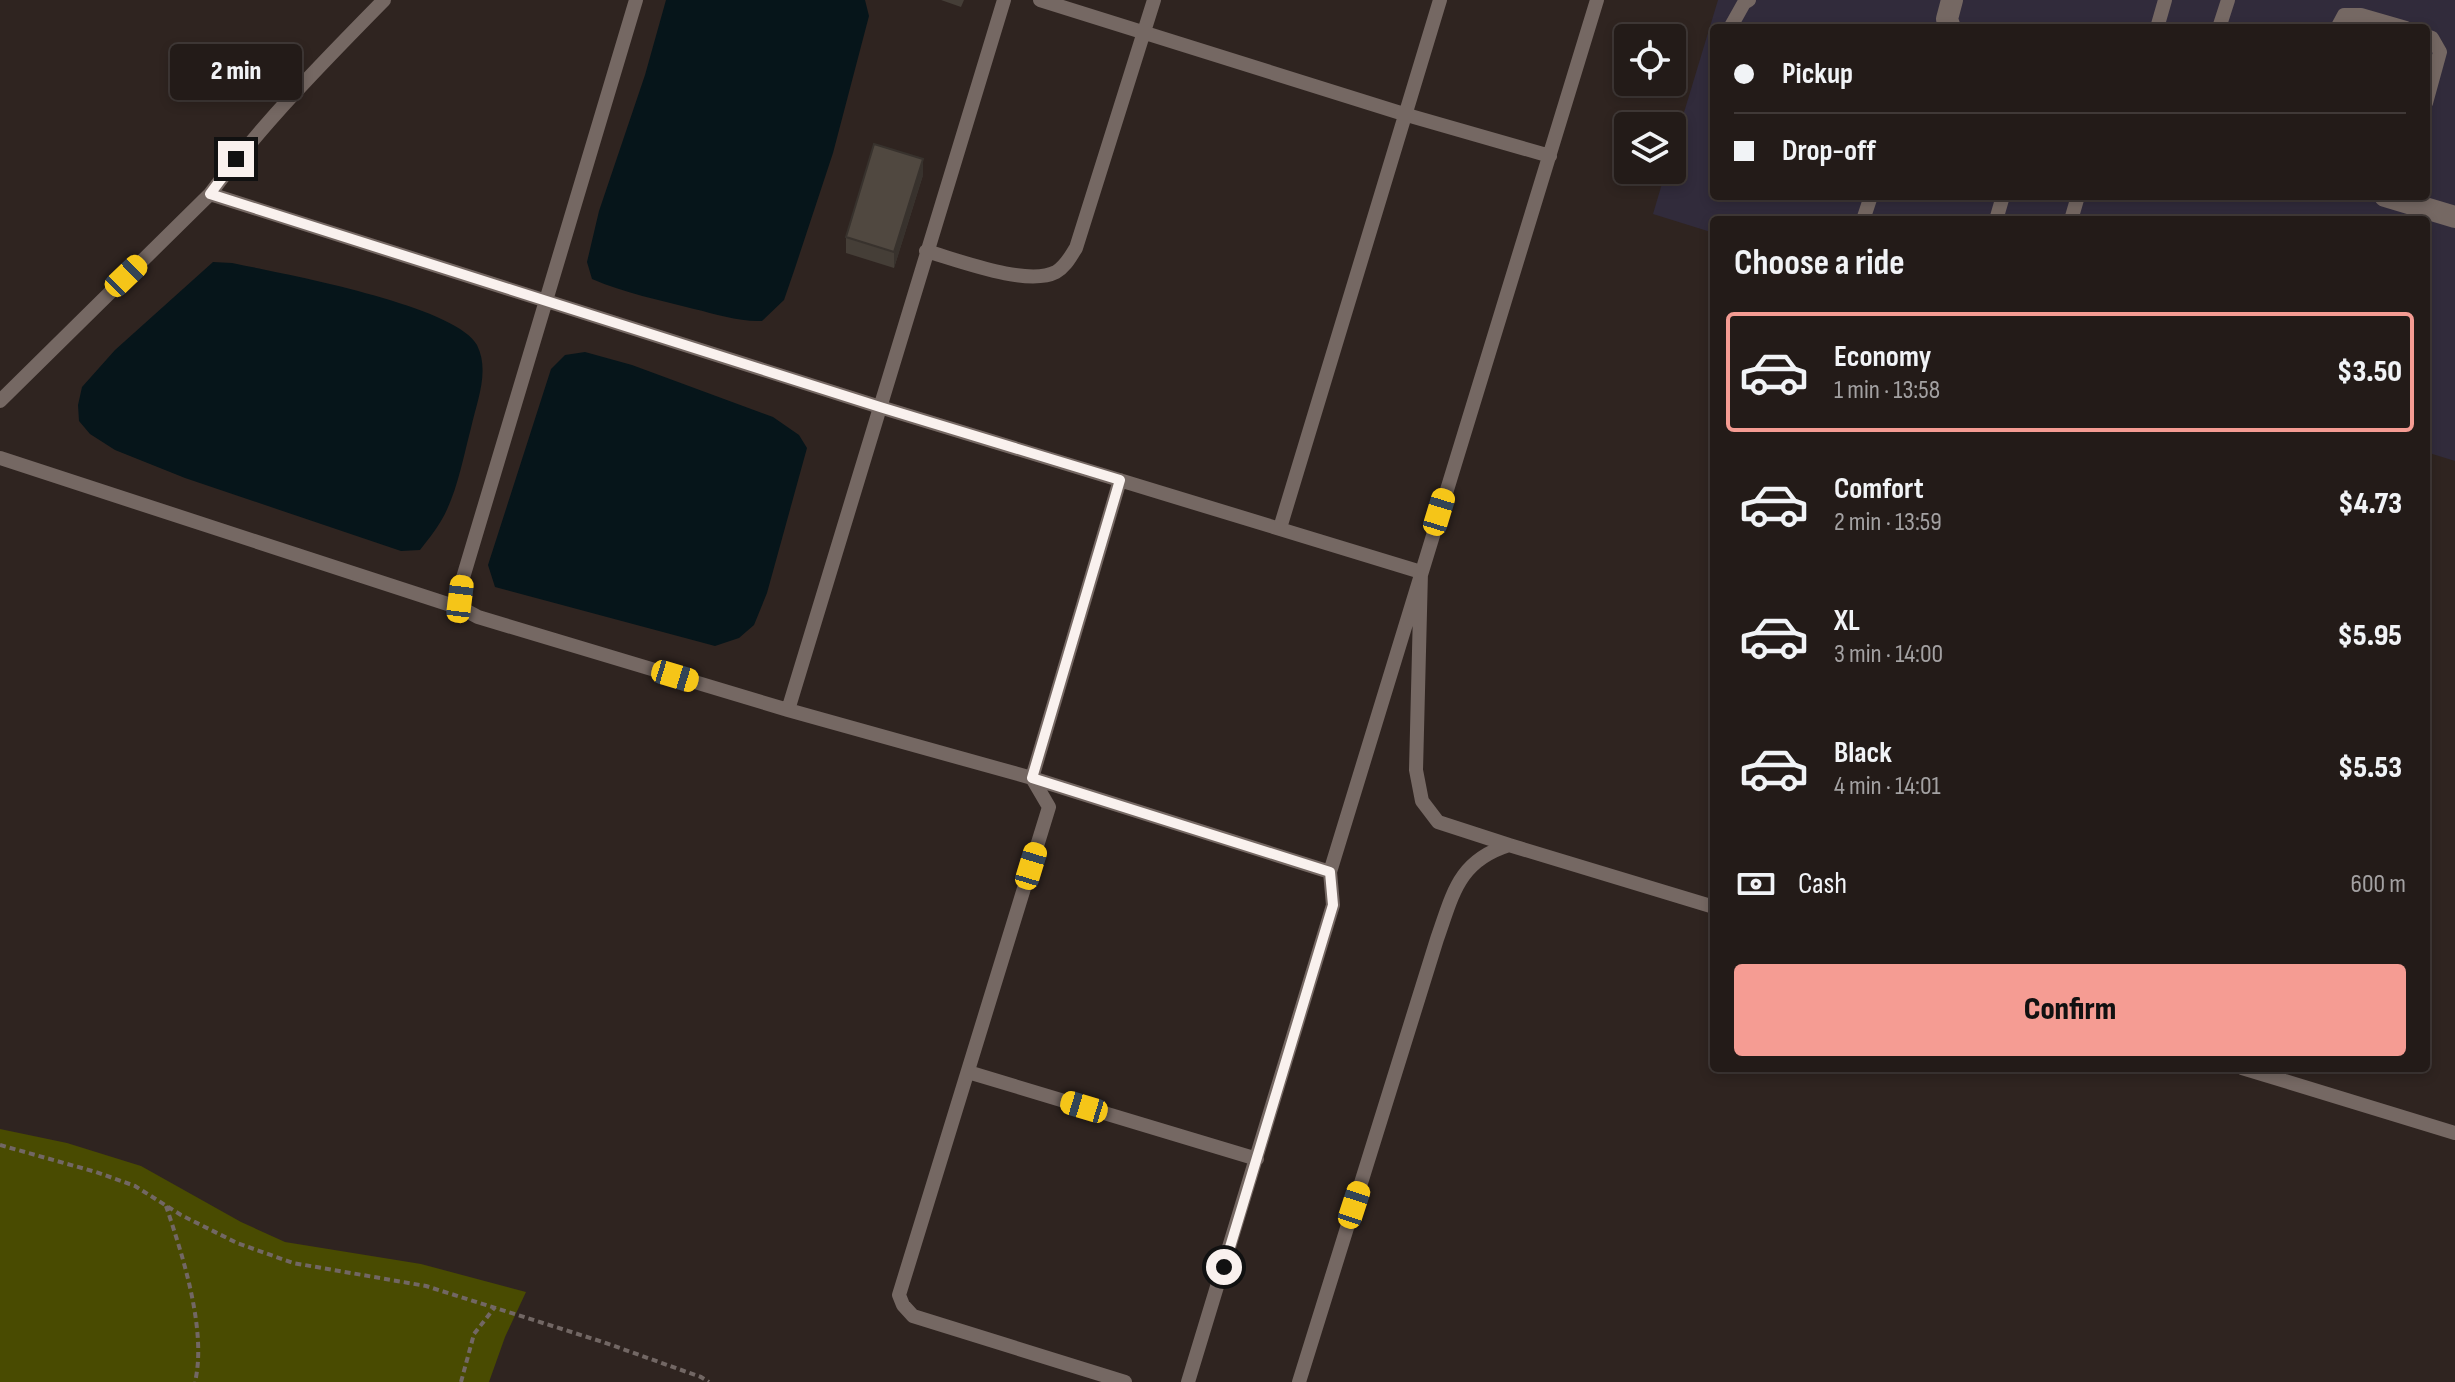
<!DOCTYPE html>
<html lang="en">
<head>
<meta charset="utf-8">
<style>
  :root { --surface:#231b18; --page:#2b2421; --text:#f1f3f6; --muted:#a3a1a2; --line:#403937; --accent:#f59c93 }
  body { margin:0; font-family:"Sofia Sans Condensed",sans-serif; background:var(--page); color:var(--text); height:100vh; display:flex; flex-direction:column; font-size:30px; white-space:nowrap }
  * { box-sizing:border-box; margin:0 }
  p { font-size:26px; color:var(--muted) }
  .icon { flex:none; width:44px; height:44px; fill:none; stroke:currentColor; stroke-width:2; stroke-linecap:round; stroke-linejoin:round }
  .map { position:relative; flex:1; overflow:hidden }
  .drawer { position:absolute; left:1710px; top:216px; width:720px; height:856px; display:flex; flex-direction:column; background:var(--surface); border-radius:8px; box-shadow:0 4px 12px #0003,0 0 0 2px var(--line) }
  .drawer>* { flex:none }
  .banner { position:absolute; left:1710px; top:24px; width:720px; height:176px; border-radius:8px; box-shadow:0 4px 12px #0003,0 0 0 2px var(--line); display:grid; align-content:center; height:176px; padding:0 24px; background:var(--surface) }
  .fabs { position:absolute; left:1614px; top:24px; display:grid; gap:16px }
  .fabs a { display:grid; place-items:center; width:72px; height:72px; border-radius:8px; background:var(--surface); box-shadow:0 4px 12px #0003,0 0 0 2px var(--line); font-size:40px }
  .end { position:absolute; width:36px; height:36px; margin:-18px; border:10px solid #f9f1ee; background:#111; box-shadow:0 0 0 4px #111 }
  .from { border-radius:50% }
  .bubble { position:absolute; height:56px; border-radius:8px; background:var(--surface); box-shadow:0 4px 12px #0003,0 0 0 2px var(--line); font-size:26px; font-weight:800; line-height:56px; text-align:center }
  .car { position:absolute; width:24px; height:48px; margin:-24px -12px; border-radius:10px; box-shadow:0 0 6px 2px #0007; background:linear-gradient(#f5c518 24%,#345 0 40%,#f5c518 0 76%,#345 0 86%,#f5c518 0) }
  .banner b { display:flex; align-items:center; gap:28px; height:76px; font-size:30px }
  .banner b+b { border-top:2px solid var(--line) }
  .banner i { width:20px; height:20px; background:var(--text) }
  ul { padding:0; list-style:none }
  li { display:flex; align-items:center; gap:24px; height:120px; margin:0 16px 12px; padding:0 8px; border:4px solid transparent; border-radius:8px }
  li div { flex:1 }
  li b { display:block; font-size:30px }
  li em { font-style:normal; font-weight:800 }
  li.current { border-color:var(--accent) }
  li>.icon { width:72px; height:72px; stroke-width:1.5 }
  h2 { padding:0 24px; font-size:36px; line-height:96px }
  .pay { display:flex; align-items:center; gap:20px; height:88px; padding:0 24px; font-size:30px }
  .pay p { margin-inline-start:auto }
  .action { display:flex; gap:16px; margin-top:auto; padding:16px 24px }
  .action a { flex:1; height:92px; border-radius:8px; background:var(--accent); color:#111; font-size:32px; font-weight:800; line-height:92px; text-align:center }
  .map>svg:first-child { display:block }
  .commercial { fill:#312b3b; fill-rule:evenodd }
  .green { fill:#494b01 }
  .water { fill:#06151a }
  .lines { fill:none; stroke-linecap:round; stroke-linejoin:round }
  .path { stroke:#726764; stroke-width:4; stroke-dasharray:6 4; stroke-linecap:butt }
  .service { stroke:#756863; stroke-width:14 }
  .minor { stroke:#756863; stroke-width:22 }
  .wall { fill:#453e37 }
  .shaded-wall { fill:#38322d }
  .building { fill:#504840; stroke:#38322d; stroke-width:2 }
  .route { stroke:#f9f1ee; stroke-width:10 }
</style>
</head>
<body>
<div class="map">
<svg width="2455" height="1382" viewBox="0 0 2455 1382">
  <rect width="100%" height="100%" fill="#2f2420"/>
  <!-- commercial -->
  <path class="commercial" d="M1718,0H2455V461L2426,452V220H1714V233L1653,214L1666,170H1672V152ZM1714,28H2426V196H1714Z"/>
  <!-- green -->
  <path class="green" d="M0,1129L67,1143L141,1166L241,1222L285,1242L421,1264L526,1292L505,1337L489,1382H0Z"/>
  <!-- water -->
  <path class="water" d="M666,0H865L869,16L833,153L795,268L784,300L762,321C739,322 716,314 694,309C660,300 624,293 592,279L587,262L599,211L645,75Z
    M213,262L232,263C280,273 456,305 477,345C490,371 477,401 471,428C463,458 457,494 441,521C435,531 427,541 420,550L401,551L185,478L115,450L90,434L79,421L78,405L82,387L115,350Z
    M585,352L632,365L773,417L799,435L807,448L767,593L754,625L739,638L715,646L495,587L488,565L551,369L565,355Z"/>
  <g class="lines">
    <!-- path -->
    <path class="path" d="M0,1145L96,1172L135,1186L181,1215L237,1243L293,1263L426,1286L603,1342L701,1377L709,1382
      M166,1206C183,1256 207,1331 195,1382
      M461,1382L474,1334L495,1307"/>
    <!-- service -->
    <path class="service" d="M636,0L462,581L460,599L463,609L478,617L788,710L1032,778L1330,872
      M1040,0L1407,115L1550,156
      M1730,28L1744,3L1749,0
      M2157,28L2165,0
      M2219,28L2228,0
      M2337,28L2344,15H2361L2406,28
      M2426,36L2432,38L2440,52L2426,103
      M210,194C262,124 323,62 384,0
      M1863,220L1871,196
      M1996,220L2003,196
      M2071,220L2078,196
      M926,251C958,260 1027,287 1056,272C1066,266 1070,257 1076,248L1154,0
      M0,401L210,194L880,407L1421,572L1416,770L1422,801L1438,822L1509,845
      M0,458L463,609
      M1120,480L1032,778L1049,807L899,1295L903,1305L913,1316L1125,1382
      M1280,528L1440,0
      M788,710L1004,0
      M2242,1068L2455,1133
      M968,1072L1257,1159
      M1188,1382L1333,905L1330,872L1597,0
      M1299,1382L1437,939C1453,894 1458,861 1509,845L1714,907"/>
    <!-- minor -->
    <path class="minor" d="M1950,28L1947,19L1952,0
      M2385,196L2455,217"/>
  </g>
  <!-- wall -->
  <path class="wall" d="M941,0H964L961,7Z
    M923,175L894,268L846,253V237Z"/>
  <!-- shaded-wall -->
  <path class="shaded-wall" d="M923,159V175L894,268V252Z"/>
  <!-- building -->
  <path class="building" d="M874,144L923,159L894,252L846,237Z"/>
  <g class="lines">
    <!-- route -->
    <path class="route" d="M236,159L210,194L880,407L1120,480L1032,778L1330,872L1333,905L1224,1267"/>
  </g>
</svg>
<div class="fabs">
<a><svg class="icon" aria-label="locate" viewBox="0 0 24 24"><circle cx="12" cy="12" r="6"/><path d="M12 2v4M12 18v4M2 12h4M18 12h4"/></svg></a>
<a><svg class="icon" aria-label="layers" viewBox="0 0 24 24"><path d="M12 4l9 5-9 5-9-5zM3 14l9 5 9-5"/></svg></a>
</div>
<i class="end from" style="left:1224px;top:1267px"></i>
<i class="end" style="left:236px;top:159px"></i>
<div class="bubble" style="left:170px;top:44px;width:132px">2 min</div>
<i class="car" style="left:126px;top:276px;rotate:46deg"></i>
<i class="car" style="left:1439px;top:512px;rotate:17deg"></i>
<i class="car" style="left:460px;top:599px;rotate:7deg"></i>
<i class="car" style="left:675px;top:676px;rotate:107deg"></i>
<i class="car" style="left:1031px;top:866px;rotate:17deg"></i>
<i class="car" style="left:1084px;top:1107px;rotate:287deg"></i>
<i class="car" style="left:1354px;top:1205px;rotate:18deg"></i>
<div class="banner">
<b><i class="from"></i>Pickup</b>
<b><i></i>Drop-off</b>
</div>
<section class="drawer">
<h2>Choose a ride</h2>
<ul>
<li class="current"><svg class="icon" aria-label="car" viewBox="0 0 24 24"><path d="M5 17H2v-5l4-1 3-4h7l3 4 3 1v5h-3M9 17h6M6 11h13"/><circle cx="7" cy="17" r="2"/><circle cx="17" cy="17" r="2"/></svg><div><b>Economy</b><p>1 min · 13:58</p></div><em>$3.50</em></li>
<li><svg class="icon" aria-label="car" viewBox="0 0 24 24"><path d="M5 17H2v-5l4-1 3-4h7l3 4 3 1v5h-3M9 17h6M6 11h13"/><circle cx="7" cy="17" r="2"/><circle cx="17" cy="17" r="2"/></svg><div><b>Comfort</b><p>2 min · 13:59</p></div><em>$4.73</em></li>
<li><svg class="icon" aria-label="car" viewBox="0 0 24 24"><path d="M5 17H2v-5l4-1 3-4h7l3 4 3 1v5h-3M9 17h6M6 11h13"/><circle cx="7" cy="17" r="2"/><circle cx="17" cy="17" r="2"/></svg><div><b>XL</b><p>3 min · 14:00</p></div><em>$5.95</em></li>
<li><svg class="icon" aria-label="car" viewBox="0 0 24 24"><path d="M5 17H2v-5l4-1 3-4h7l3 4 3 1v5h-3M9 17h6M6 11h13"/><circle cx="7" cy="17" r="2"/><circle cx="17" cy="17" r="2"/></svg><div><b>Black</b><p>4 min · 14:01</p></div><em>$5.53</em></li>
</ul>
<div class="pay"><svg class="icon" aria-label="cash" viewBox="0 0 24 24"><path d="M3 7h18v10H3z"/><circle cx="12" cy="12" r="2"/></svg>Cash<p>600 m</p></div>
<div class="action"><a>Confirm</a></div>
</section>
</div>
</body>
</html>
